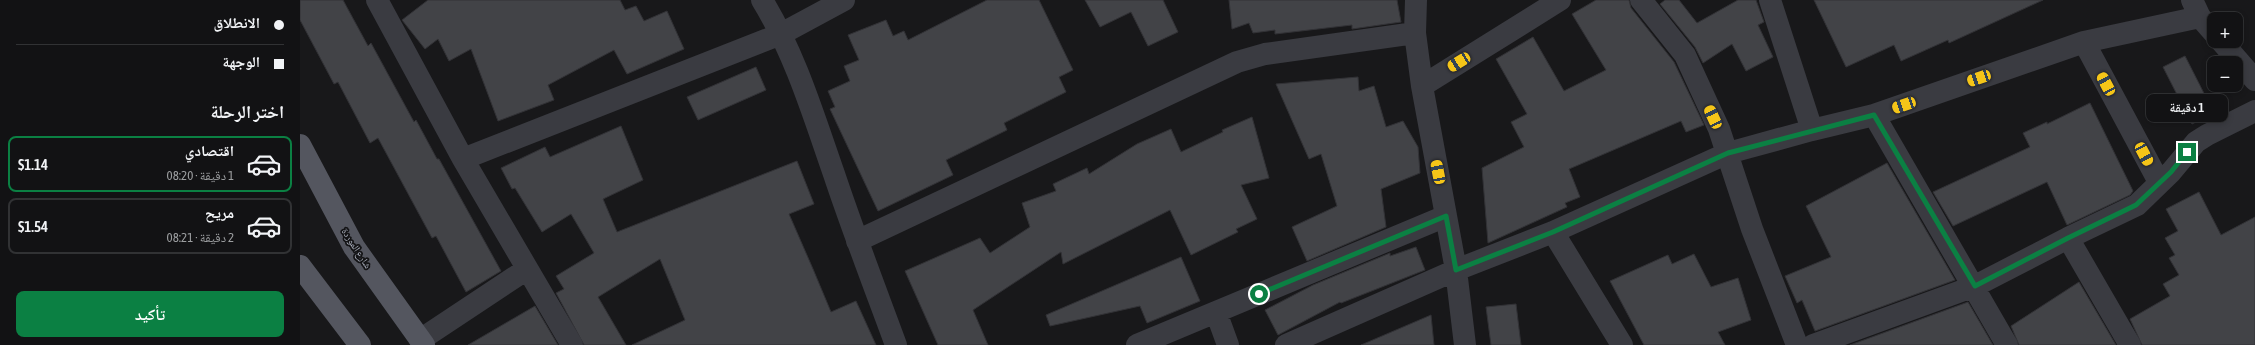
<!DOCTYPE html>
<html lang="ar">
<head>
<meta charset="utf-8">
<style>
  :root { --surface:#121214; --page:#1f2022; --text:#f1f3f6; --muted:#9c9ea0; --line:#313234; --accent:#0b8043 }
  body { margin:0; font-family:"Asap Condensed","Noto Naskh Arabic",sans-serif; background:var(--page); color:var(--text); direction:rtl; height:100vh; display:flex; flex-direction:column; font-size:15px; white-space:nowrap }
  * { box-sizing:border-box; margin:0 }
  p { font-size:13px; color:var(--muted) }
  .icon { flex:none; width:22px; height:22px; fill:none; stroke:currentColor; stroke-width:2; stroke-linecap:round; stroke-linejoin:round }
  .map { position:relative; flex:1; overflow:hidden; direction:ltr }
  .panel { display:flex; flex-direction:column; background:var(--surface); width:300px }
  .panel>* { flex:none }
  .top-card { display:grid; align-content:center; height:88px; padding:0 16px; background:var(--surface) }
  .controls { position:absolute; left:1907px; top:12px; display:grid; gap:8px }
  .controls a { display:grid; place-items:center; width:36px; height:36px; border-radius:8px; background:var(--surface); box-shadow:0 2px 6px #0003,0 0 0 1px var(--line); font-size:20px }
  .end { position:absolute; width:18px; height:18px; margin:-9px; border:5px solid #0b8043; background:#fff; box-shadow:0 0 0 2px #fff }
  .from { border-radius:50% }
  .bubble { position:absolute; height:28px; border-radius:8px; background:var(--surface); box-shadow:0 2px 6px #0003,0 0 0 1px var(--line); font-size:13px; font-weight:600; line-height:28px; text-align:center; direction:rtl }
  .car { position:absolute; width:12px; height:24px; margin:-12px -6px; border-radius:5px; box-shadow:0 0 3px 1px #0007; background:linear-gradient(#f5c518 24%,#345 0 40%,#f5c518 0 76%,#345 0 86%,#f5c518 0) }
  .top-card b { display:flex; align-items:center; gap:14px; height:38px; font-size:15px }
  .top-card b+b { border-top:1px solid var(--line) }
  .top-card i { width:10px; height:10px; background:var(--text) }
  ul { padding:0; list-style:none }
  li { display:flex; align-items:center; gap:12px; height:56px; margin:0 8px 6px; padding:0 8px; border:2px solid var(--line); border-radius:8px }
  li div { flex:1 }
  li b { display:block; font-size:15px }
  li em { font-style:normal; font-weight:600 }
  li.on { border-color:var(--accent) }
  li>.icon { width:36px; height:36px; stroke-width:1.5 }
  h2 { padding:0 16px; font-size:18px; line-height:48px }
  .button { display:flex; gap:8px; margin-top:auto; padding:8px 16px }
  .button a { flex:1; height:46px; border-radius:8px; background:var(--accent); color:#fff; font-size:16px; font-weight:600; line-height:46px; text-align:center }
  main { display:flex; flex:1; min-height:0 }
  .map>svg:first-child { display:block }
  .building { fill:#424347; stroke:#323236 }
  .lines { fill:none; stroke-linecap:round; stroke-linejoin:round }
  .minor { stroke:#3a3b41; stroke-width:22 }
  .primary { stroke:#54565f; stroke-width:22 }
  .route { stroke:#0b8043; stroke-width:5 }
  .labels { text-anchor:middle; stroke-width:3.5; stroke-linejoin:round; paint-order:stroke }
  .street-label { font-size:10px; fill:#a9aebb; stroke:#131315 }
</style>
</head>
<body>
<main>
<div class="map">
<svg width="1955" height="345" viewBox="0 0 1955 345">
  <rect width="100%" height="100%" fill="#18181a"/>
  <!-- building -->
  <path class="building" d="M0,0H43L68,46L71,43L114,122L116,120L137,159H139L201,271L166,292L136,236L132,238L78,138L70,143L38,82L34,84L0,20Z
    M128,0H320L325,10L336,6L344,21L367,11L384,49L327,74L314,50L248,85L254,100L198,121L171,49L149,61L138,39L125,49L102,20Z
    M687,0H739L773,70L759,77L766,92L704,123L707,130L646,160L653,175L578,211L530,109L535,107L528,91L550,81L544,66L559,60L548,35L586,20L593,36L604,31L608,40Z
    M785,0H863L878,32L848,46L831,12L800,27Z
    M929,0H1097L1101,22L1052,29V25L975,34V30L953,33L949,23L932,29Z
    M1296,0H1329L1331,8L1374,62L1404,125L1386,132L1381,121L1269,169L1280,197L1265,203L1267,207L1188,243L1182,168L1224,147L1211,122L1227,114L1196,59L1233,37L1264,91L1306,70L1272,14Z
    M1365,0H1379L1397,23L1438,0H1456L1464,22L1458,25L1473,57L1446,71L1432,44L1403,63L1395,47L1360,4Z
    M1514,0H1743L1649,43L1648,40L1601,61L1594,45L1546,67Z
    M1885,56L1914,113L1892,124L1863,67Z
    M456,67L466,90L398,120L387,97Z
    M1058,77L1059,91L1074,86L1086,127L1103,121L1118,147L1120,173L1081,189L1086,227L1007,261L992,227L1037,206L1021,154L1009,159L976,84Z
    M1790,103L1833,191L1830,195L1767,225L1747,182L1653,226L1633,192L1730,147L1723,133L1747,122V124Z
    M952,117L969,178L941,185L957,219L936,229L938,232L891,255L870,210L763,264L761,252L673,310L688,345H638L605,271L680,238L690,253L730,227L722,203L756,191L753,184L787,168L789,174L837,144L871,129L881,152L923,132L922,130Z
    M321,126L343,180L303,199L317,232L497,161L514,204L489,214L513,269L531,312L556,301L576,345H332L385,320L360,259L298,297L326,345H284L256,293L264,289L256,276L294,253L271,214L242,232L215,188L212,189L201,168L245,147L250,157Z
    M1587,163L1655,280L1515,331L1502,300L1497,303L1485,276L1531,257L1506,206Z
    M1899,192L1921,235L1955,217V345H1842L1830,319L1870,296L1863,284L1879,275L1869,258L1875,255L1865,238L1878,231L1866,209Z
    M1116,247L1125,270L1041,303L1040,302L978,335L965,310L1013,285L1090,253V256Z
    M1394,254L1411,287L1438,278L1451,320L1418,332L1425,345H1344L1310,281L1368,255L1372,264Z
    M881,257L900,301L847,323L840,306L750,326L746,315Z
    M1779,282L1816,345H1719L1711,326Z
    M1668,302L1693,345H1550Z
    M1216,304L1221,345H1191L1186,307Z
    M235,306L258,345H168Z
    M1131,315L1134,345H1061Z"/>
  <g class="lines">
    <!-- minor -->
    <path class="minor" d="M77,0L163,159L272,345
      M462,0C495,54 513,114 534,174C553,231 575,288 596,345
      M1116,0L1115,33L1122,86L1156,270L1165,345
      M1341,0L1385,55L1419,129L1452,229L1497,345
      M1892,0L1900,17L1914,33
      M1921,41L1955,80
      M1784,42L1859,182
      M1122,86L1260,0
      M1574,115L1784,42L1900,17
      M1512,130L1574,115L1707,345
      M163,159L481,34L544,0
      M1253,232L1322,345
      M1768,238L1830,345
      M557,241L937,62L965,54L1115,33
      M916,312L928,345
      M120,340L227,269
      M837,345L1146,216
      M986,345L1156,270L1253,232L1428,153L1512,130L1470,0
      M1513,345L1675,286L1768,238L1837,205L1871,172L1896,142L1907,135L1955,111"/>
    <!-- primary -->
    <path class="primary" d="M0,145L54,247L124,345
      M0,266L60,345"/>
  </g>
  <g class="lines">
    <!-- route -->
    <path class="route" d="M959,294L1146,216L1156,270L1253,232L1428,153L1574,115L1675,286L1768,238L1836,205L1871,172L1887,152"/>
  </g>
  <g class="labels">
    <!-- street labels -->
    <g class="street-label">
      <text transform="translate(57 248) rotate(57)" y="4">شارع الموردة</text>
    </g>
  </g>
</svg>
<div class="controls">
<a>+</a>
<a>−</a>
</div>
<i class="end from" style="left:959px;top:294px"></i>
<i class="end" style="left:1887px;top:152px"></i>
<div class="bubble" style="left:1846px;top:94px;width:82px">1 دقيقة</div>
<i class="car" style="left:1159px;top:62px;rotate:238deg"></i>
<i class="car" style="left:1679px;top:78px;rotate:251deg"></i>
<i class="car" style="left:1806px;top:84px;rotate:332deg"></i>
<i class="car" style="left:1604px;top:105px;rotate:251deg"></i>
<i class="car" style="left:1413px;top:117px;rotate:335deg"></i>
<i class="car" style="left:1844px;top:154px;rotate:152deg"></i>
<i class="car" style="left:1138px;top:172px;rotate:349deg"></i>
</div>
<section class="panel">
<div class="top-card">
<b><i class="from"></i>الانطلاق</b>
<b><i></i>الوجهة</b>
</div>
<h2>اختر الرحلة</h2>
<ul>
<li class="on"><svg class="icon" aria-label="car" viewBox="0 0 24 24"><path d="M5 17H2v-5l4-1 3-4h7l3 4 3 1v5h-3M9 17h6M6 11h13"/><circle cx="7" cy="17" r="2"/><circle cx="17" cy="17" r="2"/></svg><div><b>اقتصادي</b><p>1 دقيقة · 08:20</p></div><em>$1.14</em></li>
<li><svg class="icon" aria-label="car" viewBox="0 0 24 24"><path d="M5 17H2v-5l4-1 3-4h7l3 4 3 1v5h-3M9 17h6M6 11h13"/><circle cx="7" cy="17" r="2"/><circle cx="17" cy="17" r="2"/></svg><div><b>مريح</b><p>2 دقيقة · 08:21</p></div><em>$1.54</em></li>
</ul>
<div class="button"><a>تأكيد</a></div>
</section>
</main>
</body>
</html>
